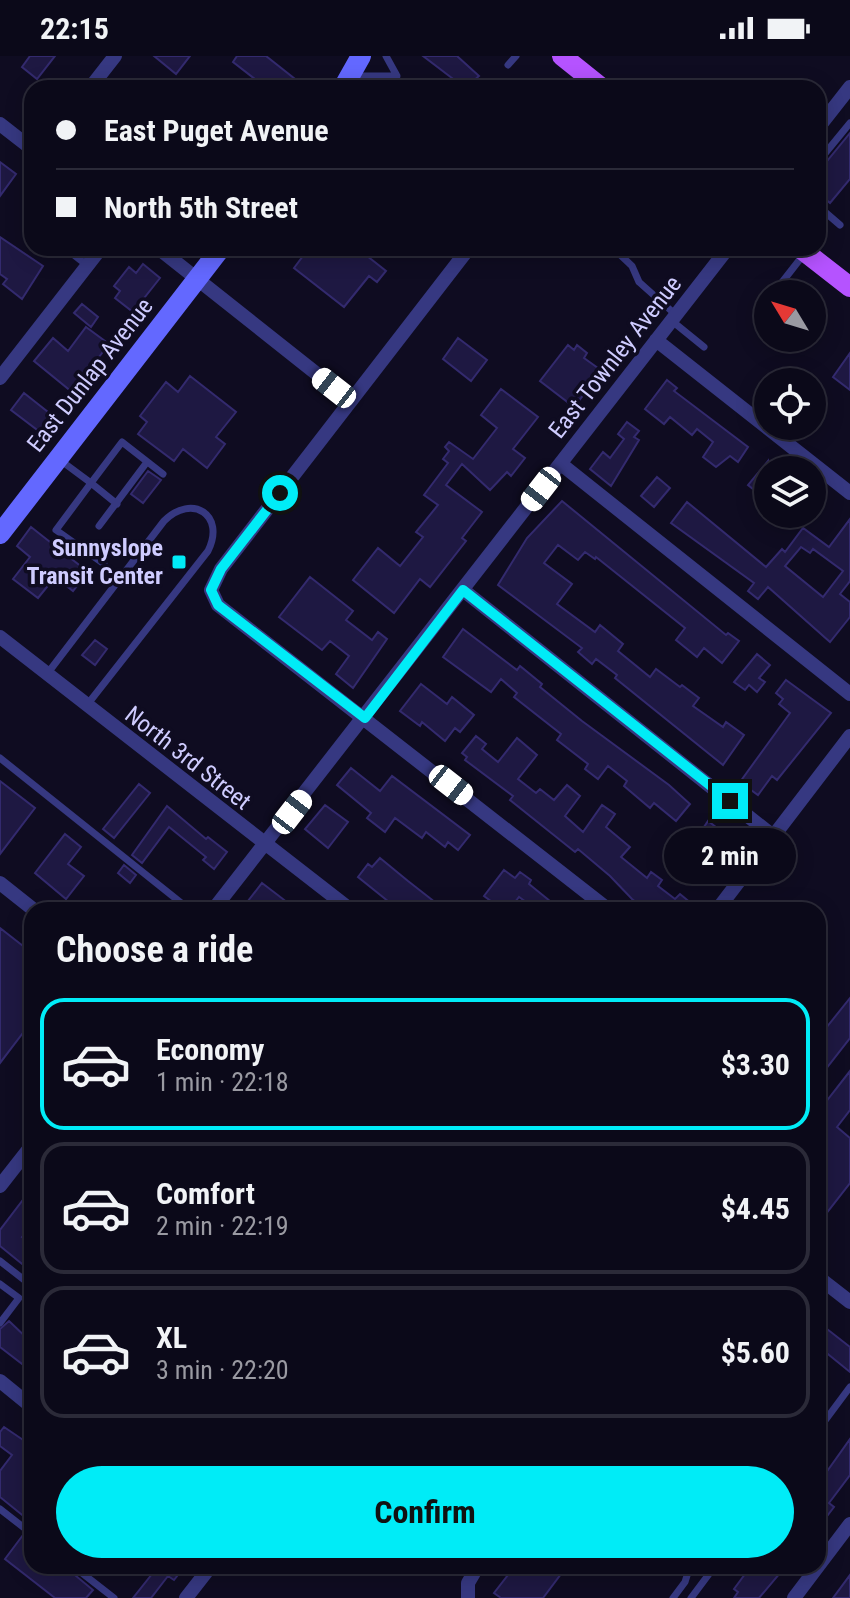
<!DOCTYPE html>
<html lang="en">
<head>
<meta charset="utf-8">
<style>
  :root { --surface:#0b0919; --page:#141222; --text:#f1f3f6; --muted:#9a9aa2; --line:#2b2a38; --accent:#00ecf7 }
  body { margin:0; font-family:"Roboto Condensed",sans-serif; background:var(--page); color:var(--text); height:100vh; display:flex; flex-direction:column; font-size:30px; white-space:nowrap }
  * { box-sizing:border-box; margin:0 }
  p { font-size:26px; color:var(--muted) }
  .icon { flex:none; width:44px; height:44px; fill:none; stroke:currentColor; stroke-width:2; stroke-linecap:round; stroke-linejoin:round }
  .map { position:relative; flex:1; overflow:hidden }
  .drawer { position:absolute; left:24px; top:846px; width:802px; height:672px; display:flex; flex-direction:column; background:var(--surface); border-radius:24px; box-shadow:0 4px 20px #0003,0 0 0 2px var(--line) }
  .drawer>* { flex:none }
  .top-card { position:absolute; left:24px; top:24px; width:802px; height:176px; border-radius:24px; box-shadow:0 4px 20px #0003,0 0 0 2px var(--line); display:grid; align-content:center; height:176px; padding:0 32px; background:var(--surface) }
  .needle { width:52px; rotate:308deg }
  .fabs { position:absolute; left:754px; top:224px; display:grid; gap:16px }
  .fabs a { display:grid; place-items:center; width:72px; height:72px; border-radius:50%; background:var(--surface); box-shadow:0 4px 20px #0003,0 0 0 2px var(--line); font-size:40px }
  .end { position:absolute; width:36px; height:36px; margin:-18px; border:10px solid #00ecf7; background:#111; box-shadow:0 0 0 4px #111 }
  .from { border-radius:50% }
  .bubble { position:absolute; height:56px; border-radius:28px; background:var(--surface); box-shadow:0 4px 20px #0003,0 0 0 2px var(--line); font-size:26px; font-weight:700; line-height:56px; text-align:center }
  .car { position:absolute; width:24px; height:48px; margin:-24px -12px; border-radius:10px; box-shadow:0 0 6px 2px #0007; background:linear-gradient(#fff 24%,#345 0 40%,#fff 0 76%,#345 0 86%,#fff 0) }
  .top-card b { display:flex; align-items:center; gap:28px; height:76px; font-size:30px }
  .top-card b+b { border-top:2px solid var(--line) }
  .top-card i { width:20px; height:20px; background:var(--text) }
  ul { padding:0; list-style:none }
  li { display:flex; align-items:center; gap:24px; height:132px; margin:0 16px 12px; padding:0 16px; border:4px solid var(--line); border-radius:24px }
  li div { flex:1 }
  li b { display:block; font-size:30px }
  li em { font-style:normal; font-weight:700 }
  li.current { border-color:var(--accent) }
  li>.icon { width:72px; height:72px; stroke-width:1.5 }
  h2 { padding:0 32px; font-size:36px; line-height:96px }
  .action { display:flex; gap:16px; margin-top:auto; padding:16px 32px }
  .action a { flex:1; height:92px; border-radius:48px; background:var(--accent); color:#111; font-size:32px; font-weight:700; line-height:92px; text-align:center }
  .status { display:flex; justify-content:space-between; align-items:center; height:56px; padding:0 40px; background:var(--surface); direction:ltr }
  .status svg { height:22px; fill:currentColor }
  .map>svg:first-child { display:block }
  .building { fill:#1e1842; stroke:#332a6e; stroke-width:2; fill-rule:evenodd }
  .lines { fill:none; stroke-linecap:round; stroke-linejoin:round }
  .service { stroke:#363881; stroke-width:7 }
  .minor { stroke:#363881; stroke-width:14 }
  .secondary { stroke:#6368ff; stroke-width:20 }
  .primary { stroke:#b553ff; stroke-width:20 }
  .route { stroke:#00ecf7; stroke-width:10 }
  .poi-dot { fill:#00ecf7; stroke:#0f0c21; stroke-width:3 }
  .labels { text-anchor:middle; stroke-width:7; stroke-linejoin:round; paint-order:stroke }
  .street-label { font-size:24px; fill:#cfccff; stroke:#0f0c21 }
  .poi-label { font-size:24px; font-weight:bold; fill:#cfccff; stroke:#0f0c21; text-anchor:end }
</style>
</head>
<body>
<div class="status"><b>22:15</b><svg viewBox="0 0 49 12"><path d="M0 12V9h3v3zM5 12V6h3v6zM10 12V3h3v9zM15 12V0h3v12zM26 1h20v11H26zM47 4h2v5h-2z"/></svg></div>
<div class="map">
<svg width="850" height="1542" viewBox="0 0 850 1542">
  <rect width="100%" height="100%" fill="#0f0c21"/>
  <!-- building -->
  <path class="building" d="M30,0H55L37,23L22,11Z
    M154,0H190L176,18Z
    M237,0H266L295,23L288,32H256L260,27L233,6Z
    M423,0H457L479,20L465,32Z
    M850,77V123L830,147L818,137V116Z
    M0,106L16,118L0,140Z
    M0,181L43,210L22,243L3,228L7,223L0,218Z
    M309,192H357L386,215L377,226L369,220L344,251L294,212Z
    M143,208L160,222L133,256L115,242L120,235L114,230L129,211L136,217Z
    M82,248L98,261L91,271L74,257Z
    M86,271L109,288L72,336L34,305L53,282L68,295Z
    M458,282L487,304L471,325L443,303Z
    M568,289L574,294L577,289L587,297L584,302L602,315L574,351L540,325Z
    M850,297V334L833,321Z
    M190,320L236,356L216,381L225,388L207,412L183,393L174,405L138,378L147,366L140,360L166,326L178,336Z
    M667,324L677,332L674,335L748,391L738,406L730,400L716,411L703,401L713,386L697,373L692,379L670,361L664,368L645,353Z
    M501,333L538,361L513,393L525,402L511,420L507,416L490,434L462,408L446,429L482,456L462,482L466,485L430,531L420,523L394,557L353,524L378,492L400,510L423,481L416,476L438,449L424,439L448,407L443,403L449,395L445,391L449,386L473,403L497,372L481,359Z
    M24,337L53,360L40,376L11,354Z
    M627,366L639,375L634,381L639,384L611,430L590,413L603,396L610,402L624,383L618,378Z
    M768,405V436L764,442L748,429Z
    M148,415L161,424L143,447L131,438Z
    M657,421L670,432L654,451L641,440Z
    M562,445L726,579L728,577L739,585L722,607L704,592L697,601L676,584L685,572L596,501L595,503L585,496L578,504L558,489L544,507L572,528L557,548L595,576L600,569L623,588L618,595L650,621L656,613L680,631L682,629L699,642L693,650L723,671L726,666L744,679L723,709L615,622L617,619L596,603L592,608L578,596L582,592L498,529L527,482Z
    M687,446L766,511L782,493L785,496L803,472L829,491L850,463V525L840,538L850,546V561L830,586L768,531L758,543L748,535L754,527L671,467ZM801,491L810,497L813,493L843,515L823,541L785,510Z
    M31,471L88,516L73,535L55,521L38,542L13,523L30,501L17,490Z
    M310,521L353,555L346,564L372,584L378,576L387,583L353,632L336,618L349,600L330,585L322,594L279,561Z
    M463,573L517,614L520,610L542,628L540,631L582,665L669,729L690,748L676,765L654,747L650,752L624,730L627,725L608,710L598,723L585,713L588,708L557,684L561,678L514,641L517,637L501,623L491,636L443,601Z
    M95,584L107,593L95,609L82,599Z
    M757,598L770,609L759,622L765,626L757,636L749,629L745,634L734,626Z
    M786,624L831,657L777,724L772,720L758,739L740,726L790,657L779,648L783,643L776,637Z
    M421,628L447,648L452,641L474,659L460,676L455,672L445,685L422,666L420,670L400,655Z
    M476,680L486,688L482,693L498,706L517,682L537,699L518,723L536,737L540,733L554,744L567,729L580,740L565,760L583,776L602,749L615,758L606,771L630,791L621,801L647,822L651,816L662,824L658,830L675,843L680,838L692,848L688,854H646L632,843L610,820L578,793L575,796L510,744L513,740L465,704L467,701L462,697Z
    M351,712L380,735L392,720L470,779L458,794L448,786L445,791L426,776L422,782L395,762L385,776L367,762L371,757L337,729Z
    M0,725L35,752L0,798Z
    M139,728L150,737L114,782L103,773Z
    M325,749L348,766L328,792L305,773Z
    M167,750L206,783L208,781L227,796L214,813L203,804L206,801L169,771L142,807L132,799Z
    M708,765L729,781L698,820L685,810L689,805L684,801Z
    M65,778L81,791L68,808L84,820L66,843L35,817Z
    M380,802L408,825L445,854H399L358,821L368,808L372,811Z
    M124,809L136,819L130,827L118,817Z
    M504,814L515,822L520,816L531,824L529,828L561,854H537L519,841L509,854H503L484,840Z
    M262,827L279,840L297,854H241Z
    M0,872L32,897V965L0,1007Z
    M850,942V982L818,1023V982Z
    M850,1015V1054L837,1071L850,1082V1127L818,1168V1056Z
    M32,1132V1169L22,1181L32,1189V1216L0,1190V1174Z
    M9,1265L32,1287V1302L26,1311L0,1291V1273Z
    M818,1266L850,1291V1316L818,1290Z
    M4,1371L32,1390V1417L25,1426L32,1431V1467L0,1441V1415L12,1399L0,1390V1376Z
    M850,1383V1419L829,1447L834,1451L818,1472V1428Z
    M23,1479L32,1484V1510H64L93,1534L86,1542H55L5,1503Z
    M142,1510H185L174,1524L168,1520L151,1542H133L152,1518Z
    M515,1510H567L543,1542H501L494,1537Z
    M751,1510H786L759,1542H734L738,1536L734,1533Z
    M850,1519V1542H833Z"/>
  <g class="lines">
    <!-- service -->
    <path class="service" d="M508,9L516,0
      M352,20H397L386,0
      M818,106L850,67
      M818,150L840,169
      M65,192L88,210
      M613,192L632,210L639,226L676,259
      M776,234L804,198
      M672,265L704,291
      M60,404L91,427L56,474L104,508
      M117,448L91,427L122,386L163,418
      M99,470L147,406
      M47,618L164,465C192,437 226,459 208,495L87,649
      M0,702L190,854
      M0,1205L32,1230
      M0,1228L19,1242L0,1267
      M818,1374L850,1331
      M0,1453L32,1478
      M73,1510L114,1542
      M673,1542L685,1526L690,1510
      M691,1542L715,1510"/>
    <!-- minor -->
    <path class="minor" d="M90,32L115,0
      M0,68L32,93
      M818,72L850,31
      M158,192L351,345
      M469,192L221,513L211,534L218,549L609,854
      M656,284L850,437
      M0,322L101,192
      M561,408L850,638
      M463,534L773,780
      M0,581L351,854
      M0,827L34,854
      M213,854L728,192
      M717,854L850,680
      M0,1130L32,1089
      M818,1221L850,1246
      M0,1325L32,1351
      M186,1542L211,1510
      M468,1542V1527L478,1510
      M794,1542L850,1468"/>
    <!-- secondary -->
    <path class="secondary" d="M343,32L361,0
      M0,478L221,192"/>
    <!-- primary -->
    <path class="primary" d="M562,0L602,32
      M800,192L850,231"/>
  </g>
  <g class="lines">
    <!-- route -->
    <path class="route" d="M280,437L221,513L211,534L218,549L365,662L463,534L730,745"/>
  </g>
  <!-- markers -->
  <rect class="poi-dot" x="171" y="498" width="16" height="16" rx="4"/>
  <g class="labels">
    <!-- street labels -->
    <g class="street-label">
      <text transform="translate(615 301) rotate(-52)" y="8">East Townley Avenue</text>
      <text transform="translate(90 319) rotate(-52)" y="8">East Dunlap Avenue</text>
      <text transform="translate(188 702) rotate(38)" y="8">North 3rd Street</text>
    </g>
    <!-- poi labels -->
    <g class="poi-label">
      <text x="163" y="500">Sunnyslope<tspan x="163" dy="28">Transit Center</tspan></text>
    </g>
  </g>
</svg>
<div class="fabs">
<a><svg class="needle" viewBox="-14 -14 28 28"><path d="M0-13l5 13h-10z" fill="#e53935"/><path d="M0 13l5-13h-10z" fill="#9a9aa2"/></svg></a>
<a><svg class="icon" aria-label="locate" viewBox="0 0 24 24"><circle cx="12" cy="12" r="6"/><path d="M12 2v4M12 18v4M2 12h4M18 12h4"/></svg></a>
<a><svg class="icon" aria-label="layers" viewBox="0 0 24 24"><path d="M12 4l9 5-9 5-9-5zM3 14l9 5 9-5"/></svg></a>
</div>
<i class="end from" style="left:280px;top:437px"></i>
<i class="end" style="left:730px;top:745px"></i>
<div class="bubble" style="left:664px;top:772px;width:132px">2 min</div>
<i class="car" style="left:334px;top:332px;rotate:308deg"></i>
<i class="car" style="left:541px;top:433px;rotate:218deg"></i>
<i class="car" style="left:451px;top:729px;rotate:128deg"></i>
<i class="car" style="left:292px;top:756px;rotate:38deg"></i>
<div class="top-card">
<b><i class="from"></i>East Puget Avenue</b>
<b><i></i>North 5th Street</b>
</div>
<section class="drawer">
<h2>Choose a ride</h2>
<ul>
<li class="current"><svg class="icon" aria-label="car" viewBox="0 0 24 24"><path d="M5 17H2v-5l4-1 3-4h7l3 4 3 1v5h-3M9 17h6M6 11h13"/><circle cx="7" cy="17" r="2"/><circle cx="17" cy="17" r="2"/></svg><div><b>Economy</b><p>1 min · 22:18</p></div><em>$3.30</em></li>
<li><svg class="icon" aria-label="car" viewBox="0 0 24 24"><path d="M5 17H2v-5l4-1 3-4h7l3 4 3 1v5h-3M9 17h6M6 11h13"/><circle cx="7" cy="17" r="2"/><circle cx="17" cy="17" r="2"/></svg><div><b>Comfort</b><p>2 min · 22:19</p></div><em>$4.45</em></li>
<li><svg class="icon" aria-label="car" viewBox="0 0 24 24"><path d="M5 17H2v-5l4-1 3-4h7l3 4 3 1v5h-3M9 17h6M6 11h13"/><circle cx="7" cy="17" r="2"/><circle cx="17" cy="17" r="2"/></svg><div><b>XL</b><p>3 min · 22:20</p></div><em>$5.60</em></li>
</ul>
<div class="action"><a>Confirm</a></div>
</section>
</div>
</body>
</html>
